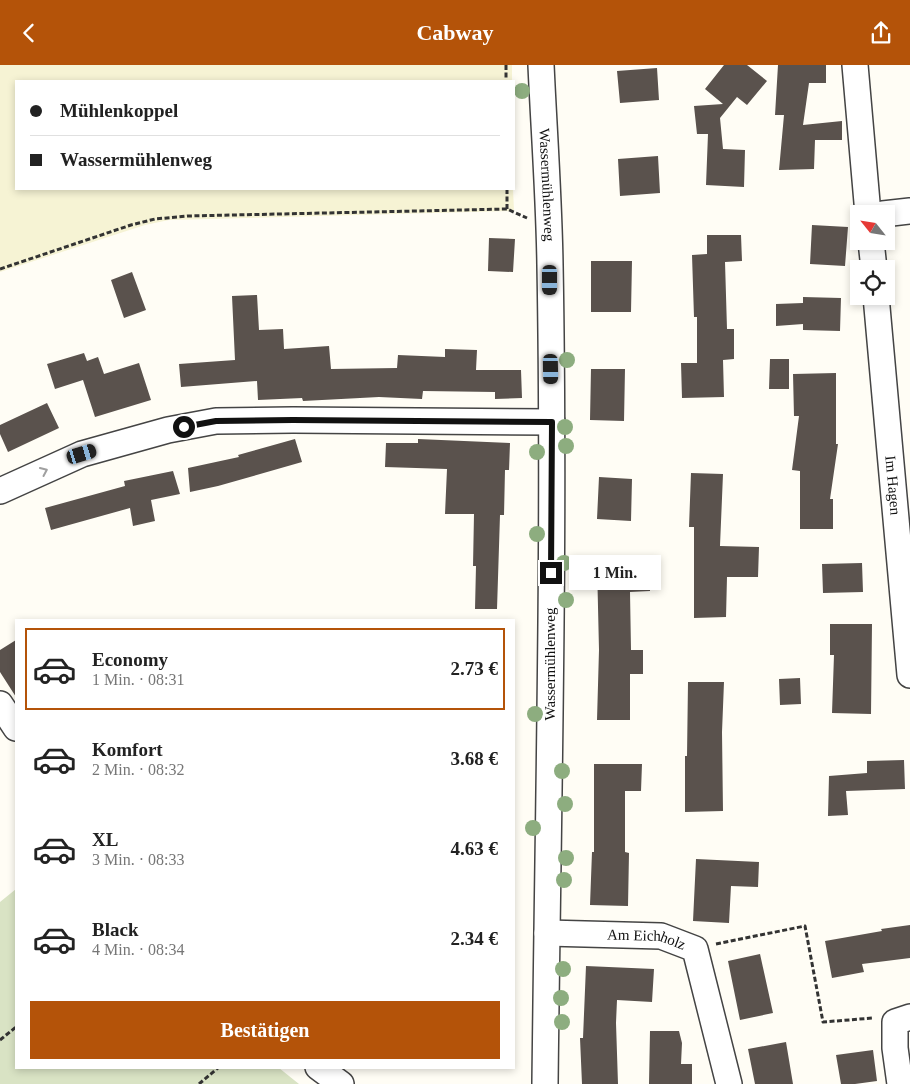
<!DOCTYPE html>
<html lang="de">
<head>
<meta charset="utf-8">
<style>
  :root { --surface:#fff; --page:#f6f6f6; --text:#222; --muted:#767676; --line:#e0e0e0; --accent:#b45309 }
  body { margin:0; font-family:Georgia,serif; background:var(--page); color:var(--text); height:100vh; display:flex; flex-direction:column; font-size:19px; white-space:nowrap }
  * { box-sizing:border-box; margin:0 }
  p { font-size:16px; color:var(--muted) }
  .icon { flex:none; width:28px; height:28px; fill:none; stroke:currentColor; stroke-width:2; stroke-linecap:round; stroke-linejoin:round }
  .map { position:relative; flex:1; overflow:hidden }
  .sheet { position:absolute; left:15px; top:554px; width:500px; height:450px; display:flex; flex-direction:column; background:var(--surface); border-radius:0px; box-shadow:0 2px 8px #0003 }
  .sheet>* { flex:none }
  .top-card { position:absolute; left:15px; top:15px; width:500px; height:110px; border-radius:0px; box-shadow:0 2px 8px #0003; display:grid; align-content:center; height:110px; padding:0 15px; background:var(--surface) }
  .needle { width:32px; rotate:300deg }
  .fabs { position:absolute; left:850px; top:140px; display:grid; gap:10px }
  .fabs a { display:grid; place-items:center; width:45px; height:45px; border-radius:0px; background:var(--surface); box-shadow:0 2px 8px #0003; font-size:25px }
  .end { position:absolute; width:22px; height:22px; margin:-11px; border:6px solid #111; background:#fff; box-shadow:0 0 0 2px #fff }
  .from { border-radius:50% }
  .bubble { position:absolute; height:35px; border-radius:0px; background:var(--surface); box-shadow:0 2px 8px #0003; font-size:16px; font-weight:700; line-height:35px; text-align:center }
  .car { position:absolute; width:15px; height:30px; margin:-15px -8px; border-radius:6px; box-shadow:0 0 4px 1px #0007; background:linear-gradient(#222 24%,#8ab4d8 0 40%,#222 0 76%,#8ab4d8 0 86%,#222 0) }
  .top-card b { display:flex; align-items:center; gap:18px; height:48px; font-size:19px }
  .top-card b+b { border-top:1px solid var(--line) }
  .top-card i { width:12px; height:12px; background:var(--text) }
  ul { padding:9px 0 0; list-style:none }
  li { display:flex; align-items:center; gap:15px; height:82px; margin:0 10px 8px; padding:0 5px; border:2px solid transparent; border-radius:0px }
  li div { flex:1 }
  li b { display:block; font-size:19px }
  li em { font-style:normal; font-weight:700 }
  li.on { border-color:var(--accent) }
  li>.icon { width:45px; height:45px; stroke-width:1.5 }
  .primary-button { display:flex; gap:10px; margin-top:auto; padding:10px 15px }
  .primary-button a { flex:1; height:58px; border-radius:0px; background:var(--accent); color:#fff; font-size:20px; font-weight:700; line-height:58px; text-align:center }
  header { display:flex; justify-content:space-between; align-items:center; height:65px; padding:0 15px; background:var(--accent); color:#fff; font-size:22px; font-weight:700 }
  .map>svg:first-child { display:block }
  .farmland { fill:#f6f3d4 }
  .cemetery { fill:#d9e3c4 }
  .building { fill:#5a524d }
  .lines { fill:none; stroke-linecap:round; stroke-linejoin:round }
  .minor-casing { stroke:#444; stroke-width:28 }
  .path { stroke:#333; stroke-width:3; stroke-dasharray:5 2.5; stroke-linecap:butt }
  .minor { stroke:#fff; stroke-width:25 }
  .tree { fill:#8dad7f }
  .oneway { stroke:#a0a0a0 }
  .route { stroke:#111; stroke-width:6 }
  .labels { text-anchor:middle; stroke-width:5; stroke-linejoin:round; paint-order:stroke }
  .street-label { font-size:15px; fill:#111; stroke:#fff }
</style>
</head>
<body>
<header><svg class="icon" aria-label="back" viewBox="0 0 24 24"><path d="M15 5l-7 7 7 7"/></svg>Cabway<svg class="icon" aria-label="share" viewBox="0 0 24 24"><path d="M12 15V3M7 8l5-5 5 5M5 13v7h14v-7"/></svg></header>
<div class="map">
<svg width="910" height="1019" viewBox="0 0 910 1019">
  <rect width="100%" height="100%" fill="#fffdf5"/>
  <!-- farmland -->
  <path class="farmland" d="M0,0H512V16H16V124H513L514,146L169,155L145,160L0,207Z"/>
  <!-- cemetery -->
  <path class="cemetery" d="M16,824V1002L279,1003L299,1019H0V837Z"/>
  <!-- building -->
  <path class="building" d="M724,0H747L767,16L747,40L737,32L720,53L723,84L745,85L744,122L706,120L708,69H697L694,41L723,39L705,24Z
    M778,0H826V18H809L803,60L842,56V75H815L814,104L779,105L784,50H775Z
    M657,3L659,35L620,38L617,6Z
    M658,91L660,128L620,131L618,94Z
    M812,160L848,162L845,201L810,199Z
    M707,170H741L742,196L725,197L727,264H734V294L723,295L724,332L682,333L681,298H697V252H694L692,190L707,189Z
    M489,173L515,174L513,207L488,206Z
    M591,196H632L631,247H591Z
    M132,207L146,245L124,253L111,215Z
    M257,230L259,265L283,264L284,284L329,281L331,304L397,303L398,290L445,292V284L477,285L476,305H521L522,333L495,334V327L423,326L422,334L379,332L303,336L302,333L258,335L257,316L181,322L179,299L235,295L232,231Z
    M803,232L841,233L840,266L803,265V259L776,261V239L803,238Z
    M84,288L87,296L98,292L104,309L139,298L151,335L95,352L83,315L55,324L47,299Z
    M770,294H789V324H769Z
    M591,304H625L624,356L590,355Z
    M836,308V379H838L830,434H833V464H800V406L792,405L799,351H794L793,309Z
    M47,338L59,363L8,387L0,369V360Z
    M295,374L302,397L218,421L190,427L188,403L239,392L238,390Z
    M418,374L510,378L509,405H505L504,450H500L497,544H475L476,501H473L474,449H445L447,404L385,402L386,378H418Z
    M173,406L180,429L151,435L155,456L133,461L130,443L51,465L45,443L125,421L124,416Z
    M691,408L723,409L720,481L759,482L758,512H727L726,552L694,553V462H689Z
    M599,412L632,414L631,456L597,454Z
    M650,498V526L630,527L631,585H643V609H630V655H597L599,585L597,499Z
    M862,498L863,527L823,528L822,499Z
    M830,559H872L871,649L832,648L834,590H830Z
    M16,575V632L0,607V585Z
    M800,613L801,639L780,640L779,614Z
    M688,617H724L722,667L723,746L685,747V691H687Z
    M904,695L905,724L846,726L848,750L828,751L829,711L867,708V696Z
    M594,699H642L641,726H625V787L629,788L628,841L590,840L592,787H594Z
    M696,794L759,797L758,822L731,821L729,858L693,856Z
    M910,860V893L862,899L864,907L832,913L825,876L882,866L881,864Z
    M760,889L773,948L740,955L728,896Z
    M586,901L654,904L652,937L617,935L616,958L618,1019H582L580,973H583Z
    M650,966H679L682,978L681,999H692V1019H649Z
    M786,977L793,1019H755L748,984Z
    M873,985L877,1016L855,1019H841L836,990Z"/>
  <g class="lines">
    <defs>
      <g id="minor">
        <path id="s1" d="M541,0C544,66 549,133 550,200C555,473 548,746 545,1019"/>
        <path d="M855,0L868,149"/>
        <path d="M883,149L910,146"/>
        <path d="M871,176L874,204"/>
        <path id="s2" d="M876,231L910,610"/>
        <path d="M0,426L82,389L168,365L216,356L293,355L552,357"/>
        <path d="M0,639L16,663"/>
        <path id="s3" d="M547,868L661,871L695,884L729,1019"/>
        <path d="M318,1002L341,1019"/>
        <path d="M900,1019L895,983V957L910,952"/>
      </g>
    </defs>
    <!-- minor casing -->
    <use href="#minor" class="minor-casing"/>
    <!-- path -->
    <path class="path" d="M506,0V16
      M507,124V144
      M0,204L131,160L155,154L188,151L507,144L527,153
      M716,879L805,861L823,957L873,953
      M0,975L16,962
      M199,1019L219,1002"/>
    <!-- minor -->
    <use href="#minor" class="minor"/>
  </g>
  <!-- trees -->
  <g class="tree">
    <circle cx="522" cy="26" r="8"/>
    <circle cx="567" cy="295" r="8"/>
    <circle cx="565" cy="362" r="8"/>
    <circle cx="566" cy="381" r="8"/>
    <circle cx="537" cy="387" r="8"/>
    <circle cx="537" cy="469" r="8"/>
    <circle cx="564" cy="498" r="8"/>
    <circle cx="566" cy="535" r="8"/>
    <circle cx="535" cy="649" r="8"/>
    <circle cx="562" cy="706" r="8"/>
    <circle cx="565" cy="739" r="8"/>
    <circle cx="533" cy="763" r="8"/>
    <circle cx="566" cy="793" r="8"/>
    <circle cx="564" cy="815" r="8"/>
    <circle cx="563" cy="904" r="8"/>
    <circle cx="561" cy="933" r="8"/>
    <circle cx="562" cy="957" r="8"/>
  </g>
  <!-- one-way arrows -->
  <defs><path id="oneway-chevron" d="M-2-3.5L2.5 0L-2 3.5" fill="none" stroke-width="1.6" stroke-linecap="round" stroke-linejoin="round" transform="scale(1.25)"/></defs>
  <use class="oneway" href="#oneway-chevron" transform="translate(44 406) rotate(-24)"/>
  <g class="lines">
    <!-- route -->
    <path class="route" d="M184,362L216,356L293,355L552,357L551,508"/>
  </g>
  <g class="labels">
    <!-- street labels -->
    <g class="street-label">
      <text dy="5" stroke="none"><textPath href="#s1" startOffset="120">Wassermühlenweg</textPath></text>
      <text dy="5" stroke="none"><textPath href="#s2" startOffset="190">Im Hagen</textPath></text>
      <text transform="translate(550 599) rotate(-90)" y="5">Wassermühlenweg</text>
      <text dy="5" stroke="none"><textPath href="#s3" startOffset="100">Am Eichholz</textPath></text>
    </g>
  </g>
</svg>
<div class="fabs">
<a><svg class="needle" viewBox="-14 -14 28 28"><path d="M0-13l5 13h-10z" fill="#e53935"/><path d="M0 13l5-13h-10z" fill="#767676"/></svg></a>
<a><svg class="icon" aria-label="locate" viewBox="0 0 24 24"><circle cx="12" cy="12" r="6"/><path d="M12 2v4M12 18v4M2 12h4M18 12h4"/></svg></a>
</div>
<i class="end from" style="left:184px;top:362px"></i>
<i class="end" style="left:551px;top:508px"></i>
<div class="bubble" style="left:569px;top:490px;width:92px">1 Min.</div>
<i class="car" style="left:550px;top:215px;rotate:180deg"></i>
<i class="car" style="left:551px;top:304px;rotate:179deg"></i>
<i class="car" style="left:82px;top:389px;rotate:73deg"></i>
<div class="top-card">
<b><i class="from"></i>Mühlenkoppel</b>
<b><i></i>Wassermühlenweg</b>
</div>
<section class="sheet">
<ul>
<li class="on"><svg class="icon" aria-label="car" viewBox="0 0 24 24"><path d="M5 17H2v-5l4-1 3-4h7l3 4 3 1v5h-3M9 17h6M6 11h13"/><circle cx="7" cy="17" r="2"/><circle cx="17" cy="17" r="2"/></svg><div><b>Economy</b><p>1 Min. · 08:31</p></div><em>2.73 €</em></li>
<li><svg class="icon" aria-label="car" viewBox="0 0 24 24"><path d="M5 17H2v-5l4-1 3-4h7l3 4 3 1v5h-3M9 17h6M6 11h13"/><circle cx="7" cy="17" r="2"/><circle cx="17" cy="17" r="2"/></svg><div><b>Komfort</b><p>2 Min. · 08:32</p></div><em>3.68 €</em></li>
<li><svg class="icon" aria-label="car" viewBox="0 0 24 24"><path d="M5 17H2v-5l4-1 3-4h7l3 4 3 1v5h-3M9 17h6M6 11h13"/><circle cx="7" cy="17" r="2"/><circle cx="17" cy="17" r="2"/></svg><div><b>XL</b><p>3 Min. · 08:33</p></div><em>4.63 €</em></li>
<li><svg class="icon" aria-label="car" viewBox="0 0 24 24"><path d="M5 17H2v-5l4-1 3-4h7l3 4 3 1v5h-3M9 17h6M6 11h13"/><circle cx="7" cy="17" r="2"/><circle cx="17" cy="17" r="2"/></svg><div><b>Black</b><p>4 Min. · 08:34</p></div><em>2.34 €</em></li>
</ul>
<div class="primary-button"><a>Bestätigen</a></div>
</section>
</div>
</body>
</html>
